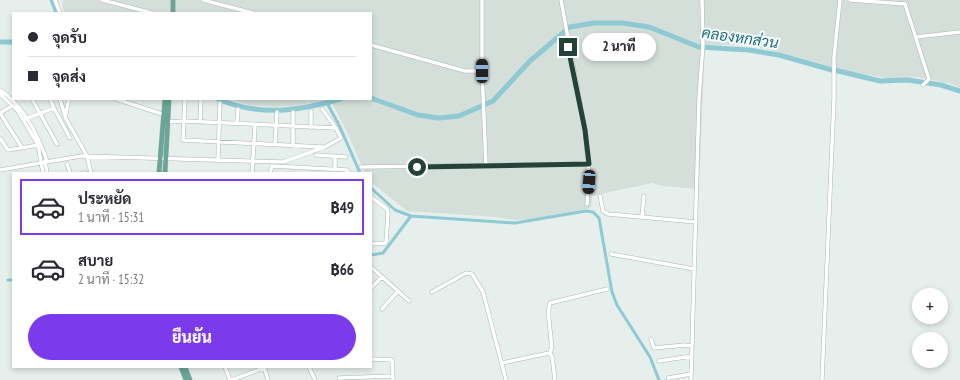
<!DOCTYPE html>
<html lang="th">
<head>
<meta charset="utf-8">
<style>
  :root { --surface:#fff; --page:#f2f2f3; --text:#2b2b33; --muted:#7c7c81; --line:#e1e1e2; --accent:#7c3aed }
  body { margin:0; font-family:"PT Sans Narrow",Sarabun,sans-serif; background:var(--page); color:var(--text); height:100vh; display:flex; flex-direction:column; font-size:15px; white-space:nowrap }
  * { box-sizing:border-box; margin:0 }
  p { font-size:13px; color:var(--muted) }
  .icon { flex:none; width:22px; height:22px; fill:none; stroke:currentColor; stroke-width:2; stroke-linecap:round; stroke-linejoin:round }
  .map { position:relative; flex:1; overflow:hidden }
  .details { position:absolute; left:12px; top:172px; width:360px; height:196px; display:flex; flex-direction:column; background:var(--surface); border-radius:0px; box-shadow:0 2px 6px #0003 }
  .details>* { flex:none }
  .banner { position:absolute; left:12px; top:12px; width:360px; height:88px; border-radius:0px; box-shadow:0 2px 6px #0003; display:grid; align-content:center; height:88px; padding:0 16px; background:var(--surface) }
  .buttons { position:absolute; left:912px; top:288px; display:grid; gap:8px }
  .buttons a { display:grid; place-items:center; width:36px; height:36px; border-radius:50%; background:var(--surface); box-shadow:0 2px 6px #0003; font-size:20px }
  .end { position:absolute; width:18px; height:18px; margin:-9px; border:5px solid #24423a; background:#fff; box-shadow:0 0 0 2px #fff }
  .from { border-radius:50% }
  .bubble { position:absolute; height:28px; border-radius:14px; background:var(--surface); box-shadow:0 2px 6px #0003; font-size:13px; font-weight:800; line-height:28px; text-align:center }
  .car { position:absolute; width:12px; height:24px; margin:-12px -6px; border-radius:5px; box-shadow:0 0 3px 1px #0007; background:linear-gradient(#222 24%,#8ab4d8 0 40%,#222 0 76%,#8ab4d8 0 86%,#222 0) }
  .banner b { display:flex; align-items:center; gap:14px; height:38px; font-size:15px }
  .banner b+b { border-top:1px solid var(--line) }
  .banner i { width:10px; height:10px; background:var(--text) }
  ul { padding:7px 0 0; list-style:none }
  li { display:flex; align-items:center; gap:12px; height:56px; margin:0 8px 6px; padding:0 8px; border:2px solid transparent; border-radius:0px }
  li div { flex:1 }
  li b { display:block; font-size:15px }
  li em { font-style:normal; font-weight:800 }
  li.current { border-color:var(--accent) }
  li>.icon { width:36px; height:36px; stroke-width:1.5 }
  .primary-button { display:flex; gap:8px; margin-top:auto; padding:8px 16px }
  .primary-button a { flex:1; height:46px; border-radius:24px; background:var(--accent); color:#fff; font-size:16px; font-weight:800; line-height:46px; text-align:center }
  .map>svg:first-child { display:block }
  .built { fill:#d4dfda }
  .lines { fill:none; stroke-linecap:round; stroke-linejoin:round }
  .canal { stroke:#8ec9d4; stroke-width:3 }
  .river { stroke:#8ec9d4; stroke-width:5 }
  .minor-casing { stroke:#a8b8b2; stroke-width:4.5 }
  .major-casing { stroke:#c2cac8; stroke-width:5.5 }
  .minor { stroke:#fff; stroke-width:3.5 }
  .major { stroke:#6aa596; stroke-width:4.5 }
  .route { stroke:#24423a; stroke-width:5 }
  .labels { text-anchor:middle; stroke-width:4; stroke-linejoin:round; paint-order:stroke }
  .water-label { font-size:15px; font-style:italic; fill:#1c6f80; stroke:#f7fbf9 }
</style>
</head>
<body>
<div class="map">
<svg width="960" height="380" viewBox="0 0 960 380">
  <rect width="100%" height="100%" fill="#e6efeb"/>
  <!-- built -->
  <path class="built" d="M63,0H960V88L952,84L917,77L892,79L850,72L779,52L743,45H705L699,189L663,186L652,183L592,196L591,208L534,219L515,220L496,217L407,211L371,182V173H365L346,130L330,99L301,105L275,107L249,105L229,99H371V13H65L62,5Z"/>
  <g class="lines">
    <!-- canal -->
    <path class="canal" d="M51,0L56,13
      M327,103L340,127L360,173
      M371,188L395,210L411,216L515,223L586,211L593,212L599,218L612,292L617,305L650,357L659,380
      M371,255L383,253L411,216
      M8,280H13"/>
    <!-- river -->
    <path class="river" d="M0,42H13
      M834,70L880,81L908,80L941,85L960,91
      M371,98L418,115L439,118L459,116L493,101L530,61L570,27L594,23H622L649,27L699,47L749,50L779,55L832,70
      M218,99C260,117 298,111 341,99"/>
    <defs>
      <path id="minor" d="M55,0L60,13
        M102,0L152,13
        M203,0L253,13
        M482,0V71L486,165
        M561,0L585,130L589,175L587,204
        M850,0L905,4L928,76L929,79L923,85
        M916,37L960,32
        M371,45L465,71H482
        M0,90C24,106 38,135 47,161
        M0,94L18,111L38,145L43,173
        M32,99L57,144
        M50,99L54,108
        M60,99L65,116
        M69,99L65,117L87,156L91,173
        M116,99L165,115
        M185,99L183,140L322,147
        M0,113L22,148
        M0,113L12,106
        M25,119L54,108L70,138
        M168,122L184,121L336,128
        M200,122L201,99
        M237,124L238,109
        M311,128V111
        M0,138L8,150L39,145
        M275,145L277,112
        M293,146V112
        M316,155L346,157
        M218,159L220,103
        M45,161L47,173
        M67,164L70,173
        M361,167L589,164
        M0,170L81,156L283,162L325,147L341,138L336,128L322,109
        M335,170V156
        M83,173H86
        M252,173L255,126
        M270,173L272,166L347,170L349,173
        M600,196L603,211L608,214L696,222
        M371,197L387,209L388,212L386,243L371,244
        M642,216L644,196
        M611,254L694,269
        M371,267L409,301
        M371,288L382,277
        M432,292L466,273L472,274L483,292L506,380
        M382,309L398,291
        M651,339L654,348L685,345L692,346
        M550,353C555,346 545,315 550,303L607,289
        M371,359L392,360L393,380
        M659,361L692,356
        M502,363L549,353L552,356L555,380
        M225,367L230,380
        M264,367L268,380
        M309,367L315,380
        M339,378L393,376
        M668,378L691,374
        M232,380L266,367
        M691,380L699,99L703,44L702,0
        M822,380L834,98V57L840,0"/>
      <path id="major" d="M173,0V13
        M159,173L165,99
        M165,173L169,99
        M181,367L186,380
        M185,367L190,380"/>
    </defs>
    <!-- minor casing -->
    <use href="#minor" class="minor-casing"/>
    <!-- major casing -->
    <use href="#major" class="major-casing"/>
    <!-- minor -->
    <use href="#minor" class="minor"/>
    <!-- major -->
    <use href="#major" class="major"/>
  </g>
  <g class="lines">
    <!-- route -->
    <path class="route" d="M417,167L589,164L585,130L568,47"/>
  </g>
  <g class="labels">
    <!-- water labels -->
    <g class="water-label">
      <text transform="translate(740 38) rotate(8)" y="5">คลองหกส่วน</text>
    </g>
  </g>
</svg>
<div class="buttons">
<a>+</a>
<a>−</a>
</div>
<i class="end from" style="left:417px;top:167px"></i>
<i class="end" style="left:568px;top:47px"></i>
<div class="bubble" style="left:582px;top:33px;width:74px">2 นาที</div>
<i class="car" style="left:482px;top:71px;rotate:0deg"></i>
<i class="car" style="left:589px;top:182px;rotate:184deg"></i>
<div class="banner">
<b><i class="from"></i>จุดรับ</b>
<b><i></i>จุดส่ง</b>
</div>
<section class="details">
<ul>
<li class="current"><svg class="icon" aria-label="car" viewBox="0 0 24 24"><path d="M5 17H2v-5l4-1 3-4h7l3 4 3 1v5h-3M9 17h6M6 11h13"/><circle cx="7" cy="17" r="2"/><circle cx="17" cy="17" r="2"/></svg><div><b>ประหยัด</b><p>1 นาที · 15:31</p></div><em>฿49</em></li>
<li><svg class="icon" aria-label="car" viewBox="0 0 24 24"><path d="M5 17H2v-5l4-1 3-4h7l3 4 3 1v5h-3M9 17h6M6 11h13"/><circle cx="7" cy="17" r="2"/><circle cx="17" cy="17" r="2"/></svg><div><b>สบาย</b><p>2 นาที · 15:32</p></div><em>฿66</em></li>
</ul>
<div class="primary-button"><a>ยืนยัน</a></div>
</section>
</div>
</body>
</html>
